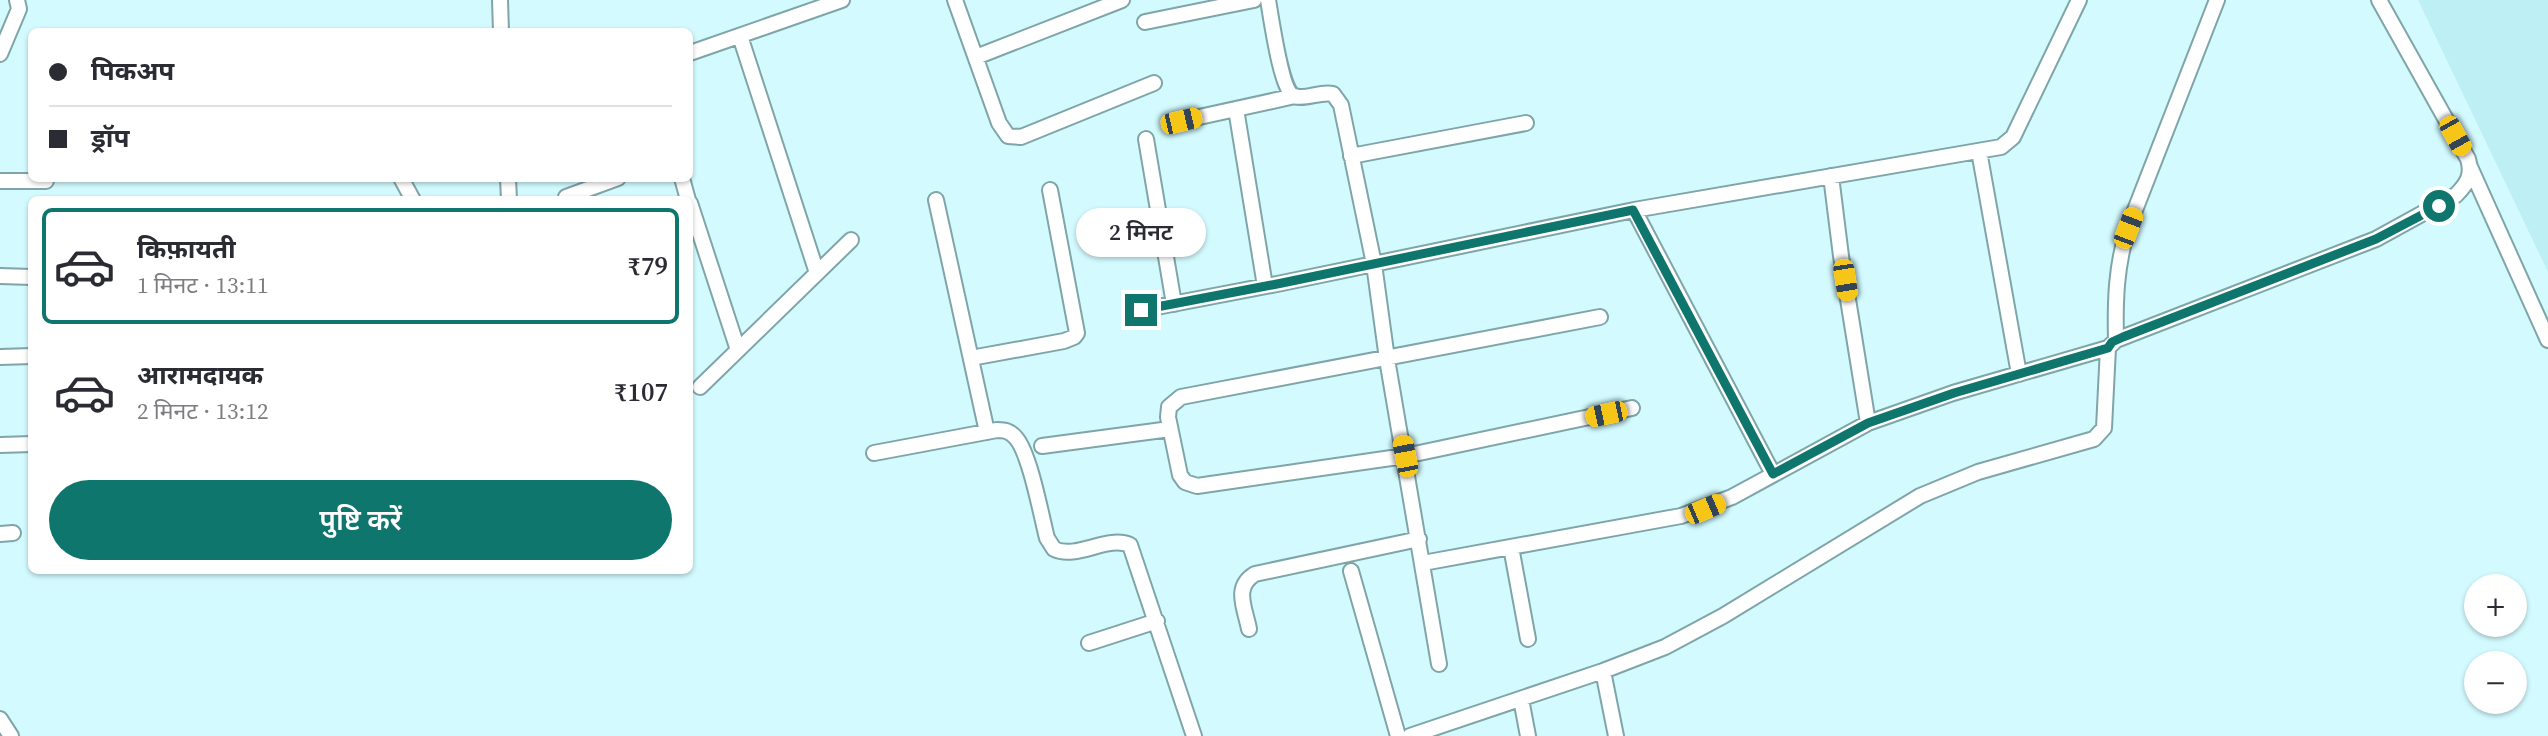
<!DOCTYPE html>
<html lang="hi">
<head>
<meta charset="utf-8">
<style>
  :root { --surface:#fff; --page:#f7f7f7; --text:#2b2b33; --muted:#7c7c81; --line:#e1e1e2; --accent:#0f766e }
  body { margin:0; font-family:"Source Serif 4","Noto Sans Devanagari",serif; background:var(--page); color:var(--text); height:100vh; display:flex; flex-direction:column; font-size:26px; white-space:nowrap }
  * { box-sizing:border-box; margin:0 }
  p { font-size:23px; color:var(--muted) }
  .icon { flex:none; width:38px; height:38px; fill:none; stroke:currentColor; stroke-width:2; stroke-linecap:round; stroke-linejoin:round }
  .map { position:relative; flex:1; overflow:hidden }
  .details { position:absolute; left:28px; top:196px; width:665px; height:378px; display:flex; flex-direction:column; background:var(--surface); border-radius:10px; box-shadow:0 2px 5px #0004 }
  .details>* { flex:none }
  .banner { position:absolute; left:28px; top:28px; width:665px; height:154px; border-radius:10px; box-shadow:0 2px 5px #0004; display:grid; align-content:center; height:154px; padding:0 21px; background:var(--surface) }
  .buttons { position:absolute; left:2464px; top:574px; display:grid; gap:14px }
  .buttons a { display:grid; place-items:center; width:63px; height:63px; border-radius:50%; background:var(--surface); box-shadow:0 2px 5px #0004; font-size:35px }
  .end { position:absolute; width:32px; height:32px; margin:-16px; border:9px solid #0f766e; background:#fff; box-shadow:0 0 0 4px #fff }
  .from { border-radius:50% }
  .bubble { position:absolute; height:49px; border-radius:24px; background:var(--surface); box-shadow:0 2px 5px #0004; font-size:23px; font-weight:600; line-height:49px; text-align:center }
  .car { position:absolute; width:21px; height:42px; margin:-21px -10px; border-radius:9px; box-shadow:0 0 5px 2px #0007; background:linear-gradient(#f5c518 24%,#345 0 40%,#f5c518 0 76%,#345 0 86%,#f5c518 0) }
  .banner b { display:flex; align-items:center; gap:24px; height:66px; font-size:26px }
  .banner b+b { border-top:2px solid var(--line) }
  .banner i { width:18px; height:18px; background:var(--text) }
  ul { padding:12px 0 0; list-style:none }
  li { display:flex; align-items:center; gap:21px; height:116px; margin:0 14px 10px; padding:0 7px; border:4px solid transparent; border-radius:10px }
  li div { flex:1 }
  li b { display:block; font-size:26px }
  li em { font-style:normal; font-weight:600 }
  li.active { border-color:var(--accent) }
  li>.icon { width:63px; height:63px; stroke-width:1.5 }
  .cta { display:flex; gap:14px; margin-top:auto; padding:14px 21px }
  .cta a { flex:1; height:80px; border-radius:42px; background:var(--accent); color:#fff; font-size:28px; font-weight:600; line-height:80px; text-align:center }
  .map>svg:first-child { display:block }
  .built { fill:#beeff4 }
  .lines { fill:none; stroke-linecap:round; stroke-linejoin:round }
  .minor-casing { stroke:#7fa5a8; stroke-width:18 }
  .minor { stroke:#fff; stroke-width:14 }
  .route { stroke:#0f766e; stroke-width:9 }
</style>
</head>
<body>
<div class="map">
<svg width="2548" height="736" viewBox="0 0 2548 736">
  <rect width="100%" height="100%" fill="#d3fbff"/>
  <!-- built -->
  <path class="built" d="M2418,0H2548V272Z"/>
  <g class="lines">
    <defs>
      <path id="minor" d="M500,0L501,32
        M955,0L999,123L1008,136L1021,137L1154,83
        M1268,0C1271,16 1281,91 1294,96C1306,100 1320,91 1333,94L1341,105L1374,264L1387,359L1439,664
        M1145,22L1254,0
        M740,36L817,273
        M690,53L842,0
        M0,54L19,9L17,0
        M976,57L1122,0
        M1236,109L1265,286
        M1181,121L1295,96
        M1146,139L1174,304
        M1979,151L2019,374
        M1351,156L1526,123
        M2470,167L2548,340
        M1831,176L1841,256L1868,423
        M401,178L413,200
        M508,178L509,200
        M682,178L688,200
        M0,181H46
        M566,197L618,178
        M936,200L987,432
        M690,203L738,350
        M1634,210L1773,474
        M0,276L32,277
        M1141,310L1282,283L1634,210L2001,147L2013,137L2079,0
        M1600,317L1181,397L1169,407L1168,417L1180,475L1185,482L1197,486L1405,456L1632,408
        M2116,340C2115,301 2116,266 2128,228L2217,0
        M0,357L32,356
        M971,358L1064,341L1074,337L1077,333L1050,190
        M700,387L851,240
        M0,445L32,444
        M1042,446L1170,429
        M874,453L997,430C1005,430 1010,431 1016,438C1030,454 1041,515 1047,538L1054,549C1077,560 1107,535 1130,545L1194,736
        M0,534L13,533
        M1511,547L1528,639
        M1423,563L1681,516L1732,497L1868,423L1953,393L2108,348
        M1351,571L1398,736
        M1249,629C1245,608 1233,587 1255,574L1419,539
        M1089,643L1157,621
        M1603,671L1616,736
        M1521,699L1528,736
        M0,719L11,736
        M1410,736L1603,671L1665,647L1723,616L1920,496L1978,472L2094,439L2104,428L2108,348L2116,340L2376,239L2456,195C2467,184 2473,175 2468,159L2379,0"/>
    </defs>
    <!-- minor casing -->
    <use href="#minor" class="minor-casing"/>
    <!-- minor -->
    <use href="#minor" class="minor"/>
  </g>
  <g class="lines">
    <!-- route -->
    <path class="route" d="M1141,310L1282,283L1633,210L1773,474L1868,423L1954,393L2108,348L2112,342L2123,337L2376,239L2439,206"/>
  </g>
</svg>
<div class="buttons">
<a>+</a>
<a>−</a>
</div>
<i class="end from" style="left:2439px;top:206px"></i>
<i class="end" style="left:1141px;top:310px"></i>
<div class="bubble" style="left:1076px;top:208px;width:130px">2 मिनट</div>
<i class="car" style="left:1181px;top:121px;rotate:77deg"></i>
<i class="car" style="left:2455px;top:136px;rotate:151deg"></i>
<i class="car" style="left:2128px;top:228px;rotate:21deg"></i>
<i class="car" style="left:1845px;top:280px;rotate:171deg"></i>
<i class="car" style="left:1606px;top:414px;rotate:258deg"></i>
<i class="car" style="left:1405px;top:456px;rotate:349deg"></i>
<i class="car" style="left:1705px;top:509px;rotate:67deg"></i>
<div class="banner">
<b><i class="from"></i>पिकअप</b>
<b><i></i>ड्रॉप</b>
</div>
<section class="details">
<ul>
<li class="active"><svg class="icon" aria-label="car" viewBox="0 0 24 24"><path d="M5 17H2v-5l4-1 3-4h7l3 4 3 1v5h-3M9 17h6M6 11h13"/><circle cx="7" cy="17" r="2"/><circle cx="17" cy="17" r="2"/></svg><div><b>किफ़ायती</b><p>1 मिनट · 13:11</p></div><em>₹79</em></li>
<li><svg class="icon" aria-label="car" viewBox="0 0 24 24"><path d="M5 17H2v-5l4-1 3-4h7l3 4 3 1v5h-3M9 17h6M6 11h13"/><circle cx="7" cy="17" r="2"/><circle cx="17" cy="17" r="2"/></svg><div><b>आरामदायक</b><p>2 मिनट · 13:12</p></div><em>₹107</em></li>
</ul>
<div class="cta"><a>पुष्टि करें</a></div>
</section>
</div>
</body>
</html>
